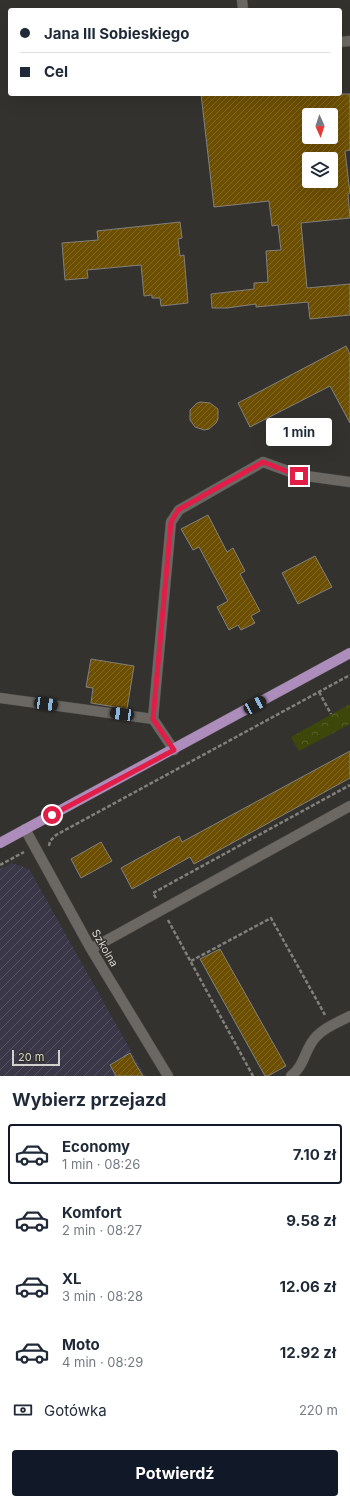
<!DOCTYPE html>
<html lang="pl">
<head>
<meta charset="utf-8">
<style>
  :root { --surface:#fff; --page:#f6f6f7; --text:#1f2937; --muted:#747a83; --line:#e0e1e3; --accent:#111827 }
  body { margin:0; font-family:Inter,sans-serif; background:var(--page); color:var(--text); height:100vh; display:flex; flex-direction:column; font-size:15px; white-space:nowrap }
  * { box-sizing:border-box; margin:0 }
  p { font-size:13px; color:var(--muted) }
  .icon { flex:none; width:22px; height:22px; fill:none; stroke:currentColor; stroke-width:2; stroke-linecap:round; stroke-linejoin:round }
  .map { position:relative; height:1076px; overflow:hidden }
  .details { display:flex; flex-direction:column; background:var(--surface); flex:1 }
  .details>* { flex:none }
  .banner { position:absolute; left:8px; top:8px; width:334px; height:88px; border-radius:4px; box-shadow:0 4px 16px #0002; display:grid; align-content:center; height:88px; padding:0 12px; background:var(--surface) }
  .needle { width:26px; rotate:177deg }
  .controls { position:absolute; left:302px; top:108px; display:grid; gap:8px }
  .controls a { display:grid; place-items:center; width:36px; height:36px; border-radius:4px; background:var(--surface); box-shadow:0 4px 16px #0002; font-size:20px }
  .scale { position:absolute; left:12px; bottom:10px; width:48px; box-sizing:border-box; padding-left:4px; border:2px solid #d2d1ce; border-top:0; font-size:11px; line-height:14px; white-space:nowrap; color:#d2d1ce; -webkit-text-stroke:3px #34322e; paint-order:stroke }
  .end { position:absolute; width:18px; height:18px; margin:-9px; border:5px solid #e11d48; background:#fff; box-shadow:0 0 0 2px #fff }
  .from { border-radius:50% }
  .bubble { position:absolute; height:28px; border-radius:4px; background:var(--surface); box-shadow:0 4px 16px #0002; font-size:13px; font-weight:700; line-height:28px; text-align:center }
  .car { position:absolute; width:12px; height:24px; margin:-12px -6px; border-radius:5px; box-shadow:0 0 3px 1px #0007; background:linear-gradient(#222 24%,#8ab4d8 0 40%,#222 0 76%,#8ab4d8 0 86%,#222 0) }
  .banner b { display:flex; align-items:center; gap:14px; height:38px; font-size:15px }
  .banner b+b { border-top:1px solid var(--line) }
  .banner i { width:10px; height:10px; background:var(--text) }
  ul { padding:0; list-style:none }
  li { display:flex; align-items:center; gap:12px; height:60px; margin:0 8px 6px; padding:0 4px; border:2px solid transparent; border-radius:4px }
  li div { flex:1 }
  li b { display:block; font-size:15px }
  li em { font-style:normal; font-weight:700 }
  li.active { border-color:var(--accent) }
  li>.icon { width:36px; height:36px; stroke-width:1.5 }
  h2 { padding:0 12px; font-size:18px; line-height:48px }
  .pay { display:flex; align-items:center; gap:10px; height:44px; padding:0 12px; font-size:15px }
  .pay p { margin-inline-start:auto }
  .button { display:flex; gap:8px; margin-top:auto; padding:8px 12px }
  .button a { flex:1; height:46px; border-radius:4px; background:var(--accent); color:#fff; font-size:16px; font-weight:700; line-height:46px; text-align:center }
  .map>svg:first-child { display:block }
  .industrial { fill:url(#industrial-furrows) }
  .forest { fill:url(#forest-crowns) }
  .building { fill:url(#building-hatch); stroke:#82807c; fill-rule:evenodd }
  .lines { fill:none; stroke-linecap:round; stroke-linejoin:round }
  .minor-casing { stroke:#4f4d4a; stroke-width:11 }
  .major-casing { stroke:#4f4d4a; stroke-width:11 }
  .path { stroke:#81807c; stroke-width:2.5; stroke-dasharray:4 2; stroke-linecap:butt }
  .minor { stroke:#6b6864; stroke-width:10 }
  .major { stroke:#ac8dbb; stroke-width:10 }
  .route { stroke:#e11d48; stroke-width:5 }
  .labels { text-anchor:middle; stroke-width:3; stroke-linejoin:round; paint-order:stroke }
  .street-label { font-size:11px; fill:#d2d1ce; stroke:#34322e }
</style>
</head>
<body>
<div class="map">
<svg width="350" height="1076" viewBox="0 0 350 1076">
  <defs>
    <pattern id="industrial-furrows" width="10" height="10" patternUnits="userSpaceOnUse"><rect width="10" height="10" fill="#3a3748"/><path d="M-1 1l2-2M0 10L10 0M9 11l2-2" fill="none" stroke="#565361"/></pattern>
    <pattern id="forest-crowns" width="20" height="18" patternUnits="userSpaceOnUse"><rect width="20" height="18" fill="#3c4709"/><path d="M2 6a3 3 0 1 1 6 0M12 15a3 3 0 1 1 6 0" fill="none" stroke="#57602c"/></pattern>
    <pattern id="building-hatch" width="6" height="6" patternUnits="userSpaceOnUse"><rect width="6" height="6" fill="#6d4f02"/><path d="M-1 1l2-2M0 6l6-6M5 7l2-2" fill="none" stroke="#816726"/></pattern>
  </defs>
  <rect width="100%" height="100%" fill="#34322e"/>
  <!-- industrial -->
  <path class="industrial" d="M12,863L29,869L145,1076H0V869Z"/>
  <!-- forest -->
  <path class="forest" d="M350,704V724L299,751L291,737Z"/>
  <!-- building -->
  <path class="building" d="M201,94H350V150L345,151L350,193L348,194L350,218L301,223L307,288L350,284V315L310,319L308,302L256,307V304L227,308H212L211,294L254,289V283L268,282L266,251L281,250L278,225L272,226L269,201L214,207ZM309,115H331V137H309ZM309,159H331V181H309Z
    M180,222L182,238L178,239L180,256L184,255L188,303L161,306L160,298H152V295L144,296L141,265L87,270L88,278L65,280L62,243L98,240L97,231Z
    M346,346L350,354V423L330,386L250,427L238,403Z
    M201,402L210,403L218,409V419L216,423L209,429L204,430L195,427L190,420V410L197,403Z
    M208,515L227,552L233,548L245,571L240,574L260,611L251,616L255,623L241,630L238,625L229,630L217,607L228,601L199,547L193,550L181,529Z
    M315,556L332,587L298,604L282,573Z
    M91,659L134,666L127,709L91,703L93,688L86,687Z
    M350,751V778L194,864L190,857L132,889L121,868L179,836L182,842Z
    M101,842L112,861L81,878L71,859Z
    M220,949L286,1066L268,1076H265L200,959Z
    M130,1053L135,1063L143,1076H116L110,1065Z"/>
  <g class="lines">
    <defs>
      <path id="minor" d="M242,0L243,10
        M340,42L350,41
        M0,698L153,719
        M174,750L153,719L171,522L179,510L263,462L299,475L350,482
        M25,829L91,949L168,1076
        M91,949L350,806
        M291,1076C303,1067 304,1054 312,1042C320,1029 337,1023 350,1016"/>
      <path id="major" d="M0,843L350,653"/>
    </defs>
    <!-- minor casing -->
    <use href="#minor" class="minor-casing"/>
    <!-- major casing -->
    <use href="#major" class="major-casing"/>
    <!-- path -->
    <path class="path" d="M319,692L331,714
      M49,846L50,841L56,835L350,675
      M0,865L24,852
      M156,898L153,893L350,785
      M168,920L253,1076
      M191,961L271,918L325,1015"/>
    <!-- minor -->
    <use href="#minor" class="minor"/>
    <!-- major -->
    <use href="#major" class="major"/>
  </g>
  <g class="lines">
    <!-- route -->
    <path class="route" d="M52,815L174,750L153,719L171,522L178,510L263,462L299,476"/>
  </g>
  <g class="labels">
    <!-- street labels -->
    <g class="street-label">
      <text transform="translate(105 948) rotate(60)" y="4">Szkolna</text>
    </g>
  </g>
</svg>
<div class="controls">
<a><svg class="needle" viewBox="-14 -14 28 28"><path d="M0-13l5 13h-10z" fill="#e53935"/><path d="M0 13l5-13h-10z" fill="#747a83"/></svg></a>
<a><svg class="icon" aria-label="layers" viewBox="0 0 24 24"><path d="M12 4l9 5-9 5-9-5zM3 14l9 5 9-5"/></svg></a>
</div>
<div class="scale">20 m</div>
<i class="end from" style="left:52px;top:815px"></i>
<i class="end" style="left:299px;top:476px"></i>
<div class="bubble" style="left:266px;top:418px;width:66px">1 min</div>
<i class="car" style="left:46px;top:704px;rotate:98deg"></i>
<i class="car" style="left:255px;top:705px;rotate:61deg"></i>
<i class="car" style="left:122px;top:714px;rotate:278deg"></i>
<div class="banner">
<b><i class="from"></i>Jana III Sobieskiego</b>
<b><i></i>Cel</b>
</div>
</div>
<section class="details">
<h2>Wybierz przejazd</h2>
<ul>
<li class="active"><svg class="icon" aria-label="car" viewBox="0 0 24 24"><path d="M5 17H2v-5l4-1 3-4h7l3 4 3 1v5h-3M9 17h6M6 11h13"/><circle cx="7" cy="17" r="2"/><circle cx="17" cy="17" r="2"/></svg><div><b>Economy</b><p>1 min · 08:26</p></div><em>7.10 zł</em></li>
<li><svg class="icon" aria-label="car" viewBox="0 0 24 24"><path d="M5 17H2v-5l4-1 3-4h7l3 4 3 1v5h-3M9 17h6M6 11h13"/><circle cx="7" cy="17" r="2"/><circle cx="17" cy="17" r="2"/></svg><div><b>Komfort</b><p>2 min · 08:27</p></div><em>9.58 zł</em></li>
<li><svg class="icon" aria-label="car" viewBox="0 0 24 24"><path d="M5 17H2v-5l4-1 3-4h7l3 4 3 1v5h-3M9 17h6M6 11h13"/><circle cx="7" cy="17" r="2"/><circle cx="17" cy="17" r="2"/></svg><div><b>XL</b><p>3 min · 08:28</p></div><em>12.06 zł</em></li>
<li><svg class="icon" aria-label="car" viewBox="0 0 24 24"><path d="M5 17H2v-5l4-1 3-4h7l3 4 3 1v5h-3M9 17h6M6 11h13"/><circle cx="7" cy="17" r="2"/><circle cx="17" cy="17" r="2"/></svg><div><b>Moto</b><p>4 min · 08:29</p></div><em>12.92 zł</em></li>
</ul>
<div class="pay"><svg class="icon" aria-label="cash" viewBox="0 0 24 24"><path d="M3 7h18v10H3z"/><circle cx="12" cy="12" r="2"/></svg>Gotówka<p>220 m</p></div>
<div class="button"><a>Potwierdź</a></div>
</section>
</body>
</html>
